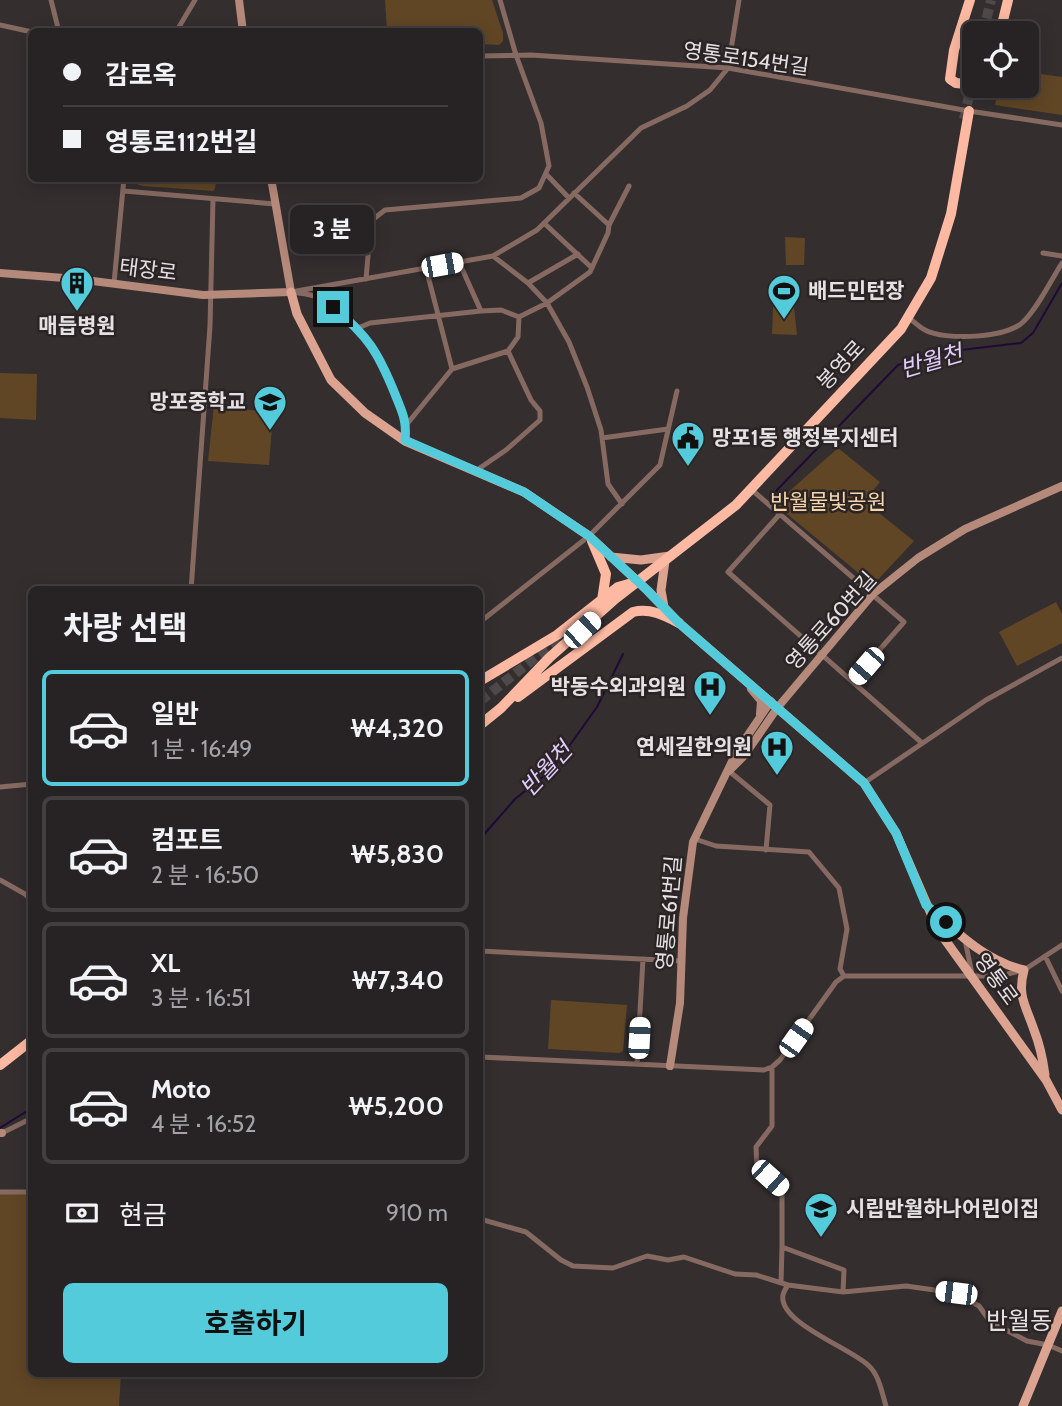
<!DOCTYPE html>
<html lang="ko">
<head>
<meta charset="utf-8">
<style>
  :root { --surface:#272223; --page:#2f2a2b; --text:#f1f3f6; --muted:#a4a4a6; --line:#433f41; --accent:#53cbda }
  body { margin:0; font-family:Cabin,"Noto Sans KR",sans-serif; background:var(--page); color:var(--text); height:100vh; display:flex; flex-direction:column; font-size:26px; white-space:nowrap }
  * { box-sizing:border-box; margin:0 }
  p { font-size:23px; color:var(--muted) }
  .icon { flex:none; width:38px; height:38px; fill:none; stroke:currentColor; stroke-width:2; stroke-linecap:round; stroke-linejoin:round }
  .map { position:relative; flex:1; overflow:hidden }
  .side { position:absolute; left:28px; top:586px; width:455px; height:791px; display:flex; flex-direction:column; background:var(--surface); border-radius:10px; box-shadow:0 4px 18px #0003,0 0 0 2px var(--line) }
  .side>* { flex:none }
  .banner { position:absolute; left:28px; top:28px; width:455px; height:154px; border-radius:10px; box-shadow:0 4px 18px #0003,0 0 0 2px var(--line); display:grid; align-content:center; height:154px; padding:0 35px; background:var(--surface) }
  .tools { position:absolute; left:962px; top:21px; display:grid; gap:14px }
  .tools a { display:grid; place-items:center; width:77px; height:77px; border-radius:10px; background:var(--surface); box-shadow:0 4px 18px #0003,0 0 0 2px var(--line); font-size:35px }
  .end { position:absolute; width:32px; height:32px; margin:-16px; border:9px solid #53cbda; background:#111; box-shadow:0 0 0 4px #111 }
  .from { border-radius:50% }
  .bubble { position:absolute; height:49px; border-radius:10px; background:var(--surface); box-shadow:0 4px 18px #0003,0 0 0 2px var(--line); font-size:23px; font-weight:700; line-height:49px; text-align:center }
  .car { position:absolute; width:21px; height:42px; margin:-21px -10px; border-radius:9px; box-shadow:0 0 5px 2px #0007; background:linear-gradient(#fff 24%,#345 0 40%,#fff 0 76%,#345 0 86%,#fff 0) }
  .banner b { display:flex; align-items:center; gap:24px; height:66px; font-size:26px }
  .banner b+b { border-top:2px solid var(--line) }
  .banner i { width:18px; height:18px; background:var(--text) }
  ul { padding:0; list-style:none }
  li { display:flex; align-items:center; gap:21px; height:116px; margin:0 14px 10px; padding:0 21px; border:4px solid var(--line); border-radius:10px }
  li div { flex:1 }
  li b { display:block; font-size:26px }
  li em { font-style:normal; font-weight:700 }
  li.on { border-color:var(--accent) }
  li>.icon { width:63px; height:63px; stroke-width:1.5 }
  h2 { padding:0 35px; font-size:32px; line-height:84px }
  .pay { display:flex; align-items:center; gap:18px; height:77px; padding:0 35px; font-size:26px }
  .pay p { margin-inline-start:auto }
  .action { display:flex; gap:14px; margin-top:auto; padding:14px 35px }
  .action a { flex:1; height:80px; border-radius:10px; background:var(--accent); color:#111; font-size:28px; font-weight:700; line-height:80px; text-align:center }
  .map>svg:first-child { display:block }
  .green { fill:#604625 }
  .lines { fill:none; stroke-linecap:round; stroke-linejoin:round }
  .stream { stroke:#200937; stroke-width:2 }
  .highway-tunnel { stroke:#4f494a; stroke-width:10; stroke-dasharray:10 5; stroke-linecap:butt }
  .street { stroke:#866a61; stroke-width:5 }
  .secondary { stroke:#b68a7b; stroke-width:8 }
  .primary { stroke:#dba390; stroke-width:9 }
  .highway { stroke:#fdb9a2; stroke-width:10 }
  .route { stroke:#53cbda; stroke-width:9 }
  .labels { text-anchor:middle; stroke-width:5; stroke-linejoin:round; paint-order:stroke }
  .street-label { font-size:21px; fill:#e5e1e2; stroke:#2a2425 }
  .poi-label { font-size:21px; font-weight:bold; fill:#e5e1e2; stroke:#2a2425; text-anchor:start }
  .park-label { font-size:21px; fill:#f8d4a9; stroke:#2a2425 }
  .water-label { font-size:23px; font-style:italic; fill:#e1cefe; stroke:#2a2425 }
  .quarter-label { font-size:24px; fill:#e5e1e2; stroke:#2a2425 }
</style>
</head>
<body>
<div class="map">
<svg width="1062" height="1406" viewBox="0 0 1062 1406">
  <rect width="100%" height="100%" fill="#342e2f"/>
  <!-- green -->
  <path class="green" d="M385,0H492L503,33V41L499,45L480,44V32L387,31Z
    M1027,72L1062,77V115L995,105L999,86H1027Z
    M134,179H217L214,191L142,186L134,183Z
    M785,237L805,238L804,265H786Z
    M773,307H794L797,335L772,334Z
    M0,373L37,374L36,420L0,418Z
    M214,405L273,413L269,465L208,461Z
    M838,448L880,482L864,501L914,541L873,585L775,504Z
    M1056,602L1062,614V643L1017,666L999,632Z
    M551,1000L627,1005L623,1051L619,1053L548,1049Z
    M0,1192H31L32,1374H121L119,1406H0Z"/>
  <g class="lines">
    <!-- stream -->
    <path class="stream" d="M776,491L898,365L922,357L944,352L1021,343L1033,333L1062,283
      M480,839L515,799L550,771L567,749L597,707L623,654
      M0,1128L32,1108"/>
    <!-- highway-tunnel -->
    <path class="highway-tunnel" d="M983,33L991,0
      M964,119L975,68
      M480,701L563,636"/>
    <!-- street -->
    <path class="street" d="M51,0L59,32
      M0,25L32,32
      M176,32L195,0
      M480,56L531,55L728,68L969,111L1062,125
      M546,174L569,198
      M124,191L275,204
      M544,223L592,268
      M609,225L629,186
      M1043,253L1062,256
      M493,256L528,283L547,303L569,342L587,387L601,430L608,484L622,504
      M459,262L481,311
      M426,268L452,369
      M366,279L371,221L385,210L521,198L539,188L549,166L541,123L516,55L500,0
      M114,283L124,178
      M528,283L578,254
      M291,292L493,256L537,230L641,128L687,106L710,90L728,68L739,0
      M298,293C319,295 324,300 340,313C381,346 389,378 407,424
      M908,317C913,321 919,327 925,330C945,341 1007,338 1023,322C1038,308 1051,280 1062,263
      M358,328L370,323L481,311L501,310L519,317L547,303L590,272L608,233L609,225L574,193
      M602,438L668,429
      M405,441L407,424L452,369L508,351
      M477,470L506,450L540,420V411L531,400L508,351L518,337L519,317
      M752,490L904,622L852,681
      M779,515L728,572L922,743
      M191,590L210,326L213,199
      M480,622L589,536L660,465L677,391
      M729,771L770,805L766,850
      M864,783L986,700L1062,658
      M0,787L32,784
      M695,839L716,846L809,852L839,888L847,929L840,969L844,976
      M0,880L25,894L32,901
      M965,940L972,974
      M480,951L681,961
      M1045,956L1062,991
      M480,1057L764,1070L772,1067L780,1060L836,982L844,976H1000L1024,970L1062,945
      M637,1064L643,959
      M772,1067V1126L756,1147L757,1167L782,1189V1247L844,1270L843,1292
      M2,1133L32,1118
      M0,1192H32
      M480,1219L526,1232L561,1260L573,1266L613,1268L647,1256L668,1260L684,1257L735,1274L756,1275L788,1285L843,1292L906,1286L956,1293L979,1306L989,1320L1008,1331L1027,1341L1048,1345L1062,1351
      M781,1283L782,1247
      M788,1285C786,1288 784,1291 783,1295C778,1323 853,1349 869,1366C879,1375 882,1393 886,1406"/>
    <!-- secondary -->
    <path class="secondary" d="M239,0L243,32
      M0,273L77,279L203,295L291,292L271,178
      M751,689L761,701L760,714
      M729,771L744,756L778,707L873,594L918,558L965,529L1062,486
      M670,1066L680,1003L683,918L693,842L737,751L771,701
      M0,1133H2"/>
    <!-- primary -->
    <path class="primary" d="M291,292L297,314L331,380L365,413L405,441L524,492L589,536L648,591L679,623L864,783L896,833L938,930L1046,1080L1062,1110
      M611,557L641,560L670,556
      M664,607L661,590L665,561
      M930,909C959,934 986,961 1024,970C1017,996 1026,1006 1034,1030C1040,1045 1043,1060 1045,1075
      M1023,1406L1062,1311"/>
    <!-- highway -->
    <path class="highway" d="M970,0L954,50L950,79L956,83L975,85
      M1000,33L1008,0
      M592,541L606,574L602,600
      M480,681L557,635L618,587L632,583
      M518,697L633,612C650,608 664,615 679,623
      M480,725L501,708L549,658L615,599L736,505L901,329L931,278L951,214L969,111
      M0,1065L32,1040"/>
  </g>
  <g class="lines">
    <!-- route -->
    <path class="route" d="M333,307C368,336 378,352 395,394C402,412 407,420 405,440L524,492L589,536L648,591L679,623L864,783L896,833L926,905L946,922"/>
  </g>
  <!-- icons -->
  <defs>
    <symbol id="building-pin" viewBox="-11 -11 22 30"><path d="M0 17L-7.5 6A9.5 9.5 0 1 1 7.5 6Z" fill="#53cbda" stroke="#2a2425"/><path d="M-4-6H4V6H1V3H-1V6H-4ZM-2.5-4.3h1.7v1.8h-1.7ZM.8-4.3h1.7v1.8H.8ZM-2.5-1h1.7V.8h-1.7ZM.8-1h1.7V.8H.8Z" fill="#111"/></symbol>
    <symbol id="stadium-pin" viewBox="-11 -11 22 30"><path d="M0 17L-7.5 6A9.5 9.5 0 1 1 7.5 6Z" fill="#53cbda" stroke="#2a2425"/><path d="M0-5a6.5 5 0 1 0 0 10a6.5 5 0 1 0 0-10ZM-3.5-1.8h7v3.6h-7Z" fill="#111"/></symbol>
    <symbol id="school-pin" viewBox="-11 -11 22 30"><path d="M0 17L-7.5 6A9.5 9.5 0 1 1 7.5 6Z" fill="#53cbda" stroke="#2a2425"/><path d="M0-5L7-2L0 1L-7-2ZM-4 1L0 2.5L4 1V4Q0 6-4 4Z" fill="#111"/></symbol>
    <symbol id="civic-pin" viewBox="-11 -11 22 30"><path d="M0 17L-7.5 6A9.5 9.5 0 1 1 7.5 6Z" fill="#53cbda" stroke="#2a2425"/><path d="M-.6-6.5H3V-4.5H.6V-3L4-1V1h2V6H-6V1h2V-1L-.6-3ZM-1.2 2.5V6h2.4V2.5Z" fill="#111"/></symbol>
    <symbol id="hospital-pin" viewBox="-11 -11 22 30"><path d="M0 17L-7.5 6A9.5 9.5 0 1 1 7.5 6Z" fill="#53cbda" stroke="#2a2425"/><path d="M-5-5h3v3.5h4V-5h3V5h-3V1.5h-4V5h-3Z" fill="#111"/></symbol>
  </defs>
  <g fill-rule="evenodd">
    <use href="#building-pin" x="58" y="264" width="38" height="52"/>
    <use href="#stadium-pin" x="765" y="272" width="38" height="52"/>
    <use href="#school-pin" x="251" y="383" width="38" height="52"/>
    <use href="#civic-pin" x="669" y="419" width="38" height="52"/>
    <use href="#hospital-pin" x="691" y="668" width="38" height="52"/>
    <use href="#hospital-pin" x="758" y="728" width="38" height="52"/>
    <use href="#school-pin" x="802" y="1190" width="38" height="52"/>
  </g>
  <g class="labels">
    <!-- street labels -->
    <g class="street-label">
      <text transform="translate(746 59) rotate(8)" y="7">영통로154번길</text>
      <text transform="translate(148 270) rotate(7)" y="7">태장로</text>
      <text transform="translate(841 365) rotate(-47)" y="7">봉영로</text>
      <text transform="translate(831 621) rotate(-48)" y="7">영통로60번길</text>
      <text transform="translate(669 913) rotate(-85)" y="7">영통로61번길</text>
      <text transform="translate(996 979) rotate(54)" y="7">영통로</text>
    </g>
    <!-- poi labels -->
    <g class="poi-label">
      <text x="808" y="298">배드민턴장</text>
      <text x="77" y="333" text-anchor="middle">매듭병원</text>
      <text x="246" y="409" text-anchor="end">망포중학교</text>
      <text x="712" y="445">망포1동 행정복지센터</text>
      <text x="686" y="694" text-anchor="end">박동수외과의원</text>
      <text x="752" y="754" text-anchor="end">연세길한의원</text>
      <text x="846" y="1216">시립반월하나어린이집</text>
    </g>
    <!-- park labels -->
    <g class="park-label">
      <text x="828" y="509">반월물빛공원</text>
    </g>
    <!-- water labels -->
    <g class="water-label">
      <text transform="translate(931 361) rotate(-16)" y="8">반월천</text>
      <text transform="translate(546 769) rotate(-47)" y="8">반월천</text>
    </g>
    <!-- quarter labels -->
    <g class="quarter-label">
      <text x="1019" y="1329">반월동</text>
    </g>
  </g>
</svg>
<div class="tools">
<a><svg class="icon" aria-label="locate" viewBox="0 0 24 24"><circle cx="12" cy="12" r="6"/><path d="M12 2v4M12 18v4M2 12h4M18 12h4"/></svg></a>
</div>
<i class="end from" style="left:946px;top:922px"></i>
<i class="end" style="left:333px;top:307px"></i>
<div class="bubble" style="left:290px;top:205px;width:84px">3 분</div>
<i class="car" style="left:442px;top:265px;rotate:80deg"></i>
<i class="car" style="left:582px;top:630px;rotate:47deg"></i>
<i class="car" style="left:866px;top:666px;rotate:221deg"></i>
<i class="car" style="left:639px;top:1038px;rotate:3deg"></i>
<i class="car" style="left:796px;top:1038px;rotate:35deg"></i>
<i class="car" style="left:770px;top:1178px;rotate:132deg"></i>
<i class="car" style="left:956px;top:1293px;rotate:277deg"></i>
<div class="banner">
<b><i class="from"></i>감로옥</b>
<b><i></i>영통로112번길</b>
</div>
<section class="side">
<h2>차량 선택</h2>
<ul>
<li class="on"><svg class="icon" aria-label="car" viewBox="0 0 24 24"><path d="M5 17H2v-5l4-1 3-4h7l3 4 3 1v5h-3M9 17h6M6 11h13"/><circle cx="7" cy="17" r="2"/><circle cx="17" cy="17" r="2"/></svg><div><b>일반</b><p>1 분 · 16:49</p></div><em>₩4,320</em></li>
<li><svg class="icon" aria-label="car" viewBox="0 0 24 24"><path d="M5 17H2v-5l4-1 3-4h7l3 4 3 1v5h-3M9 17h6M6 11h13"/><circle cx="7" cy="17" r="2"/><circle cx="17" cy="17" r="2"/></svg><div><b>컴포트</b><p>2 분 · 16:50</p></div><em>₩5,830</em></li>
<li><svg class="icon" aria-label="car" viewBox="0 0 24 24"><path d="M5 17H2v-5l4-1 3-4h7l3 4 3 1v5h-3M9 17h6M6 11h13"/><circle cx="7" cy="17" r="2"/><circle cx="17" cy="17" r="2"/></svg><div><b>XL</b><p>3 분 · 16:51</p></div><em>₩7,340</em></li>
<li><svg class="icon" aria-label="car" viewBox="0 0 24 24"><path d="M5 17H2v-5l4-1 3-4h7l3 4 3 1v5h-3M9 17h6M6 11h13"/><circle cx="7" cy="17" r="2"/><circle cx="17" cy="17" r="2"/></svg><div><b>Moto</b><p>4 분 · 16:52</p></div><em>₩5,200</em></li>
</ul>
<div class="pay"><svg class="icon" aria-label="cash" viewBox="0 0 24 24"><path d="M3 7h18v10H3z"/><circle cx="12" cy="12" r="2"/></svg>현금<p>910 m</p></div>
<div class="action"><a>호출하기</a></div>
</section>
</div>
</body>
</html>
